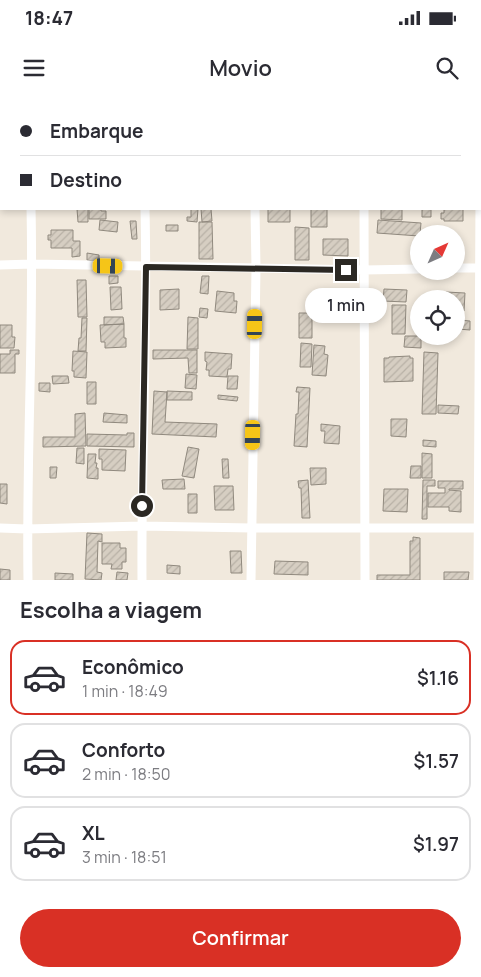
<!DOCTYPE html>
<html lang="pt">
<head>
<meta charset="utf-8">
<style>
  :root { --surface:#fff; --page:#f2f2f3; --text:#2b2b33; --muted:#7c7c81; --line:#e1e1e2; --accent:#d93025 }
  body { margin:0; font-family:Manrope,sans-serif; background:var(--page); color:var(--text); height:100vh; display:flex; flex-direction:column; font-size:19px; white-space:nowrap }
  * { box-sizing:border-box; margin:0 }
  p { font-size:16px; color:var(--muted) }
  .icon { flex:none; width:28px; height:28px; fill:none; stroke:currentColor; stroke-width:2; stroke-linecap:round; stroke-linejoin:round }
  .map { position:relative; height:480px; overflow:hidden }
  .side { display:flex; flex-direction:column; background:var(--surface); flex:1 }
  .side>* { flex:none }
  .top-card { position:absolute; left:0px; top:0px; width:481px; height:110px; box-shadow:0 2px 8px #0003; display:grid; align-content:center; height:110px; padding:0 20px; background:var(--surface) }
  .needle { width:32px; rotate:45deg }
  .controls { position:absolute; left:410px; top:125px; display:grid; gap:10px }
  .controls a { display:grid; place-items:center; width:55px; height:55px; border-radius:50%; background:var(--surface); box-shadow:0 2px 8px #0003; font-size:25px }
  .end { position:absolute; width:22px; height:22px; margin:-11px; border:6px solid #2b2823; background:#fff; box-shadow:0 0 0 2px #fff }
  .from { border-radius:50% }
  .bubble { position:absolute; height:35px; border-radius:18px; background:var(--surface); box-shadow:0 2px 8px #0003; font-size:16px; font-weight:600; line-height:35px; text-align:center }
  .car { position:absolute; width:15px; height:30px; margin:-15px -8px; border-radius:6px; box-shadow:0 0 4px 1px #0007; background:linear-gradient(#f5c518 24%,#345 0 40%,#f5c518 0 76%,#345 0 86%,#f5c518 0) }
  .top-card b { display:flex; align-items:center; gap:18px; height:48px; font-size:19px }
  .top-card b+b { border-top:1px solid var(--line) }
  .top-card i { width:12px; height:12px; background:var(--text) }
  ul { padding:0; list-style:none }
  li { display:flex; align-items:center; gap:15px; height:75px; margin:0 10px 8px; padding:0 10px; border:2px solid var(--line); border-radius:15px }
  li div { flex:1 }
  li b { display:block; font-size:19px }
  li em { font-style:normal; font-weight:600 }
  li.selected { border-color:var(--accent) }
  li>.icon { width:45px; height:45px; stroke-width:1.5 }
  h2 { padding:0 20px; font-size:22px; line-height:60px }
  .button { display:flex; gap:10px; margin-top:auto; padding:10px 20px }
  .button a { flex:1; height:58px; border-radius:30px; background:var(--accent); color:#fff; font-size:20px; font-weight:600; line-height:58px; text-align:center }
  .status { display:flex; justify-content:space-between; align-items:center; height:35px; padding:0 25px; background:var(--surface); direction:ltr }
  .status svg { height:14px; fill:currentColor }
  header { display:flex; justify-content:space-between; align-items:center; height:65px; padding:0 20px; background:var(--surface); font-size:22px; font-weight:600 }
  .map>svg:first-child { display:block }
  .building { fill:url(#building-hatch); stroke:#90897e }
  .lines { fill:none; stroke-linecap:round; stroke-linejoin:round }
  .minor { stroke:#fff; stroke-width:9 }
  .route { stroke:#2b2823; stroke-width:6 }
</style>
</head>
<body>
<div class="status"><b>18:47</b><svg viewBox="0 0 49 12"><path d="M0 12V9h3v3zM5 12V6h3v6zM10 12V3h3v9zM15 12V0h3v12zM26 1h20v11H26zM47 4h2v5h-2z"/></svg></div>
<header><svg class="icon" aria-label="menu" viewBox="0 0 24 24"><path d="M4 6h16M4 12h16M4 18h16"/></svg>Movio<svg class="icon" aria-label="search" viewBox="0 0 24 24"><circle cx="10" cy="10" r="6"/><path d="M15 15l6 6"/></svg></header>
<div class="map">
<svg width="481" height="480" viewBox="0 0 481 480">
  <defs>
    <pattern id="building-hatch" width="6" height="6" patternUnits="userSpaceOnUse" patternTransform="scale(1.25)"><rect width="6" height="6" fill="#d6cec2"/><path d="M-1 1l2-2M0 6l6-6M5 7l2-2" fill="none" stroke="#b8b1a6"/></pattern>
  </defs>
  <rect width="100%" height="100%" fill="#f1e9dd"/>
  <!-- building -->
  <path class="building" d="M77,109H88V122H78Z
    M89,109H101V111H106V119H89Z
    M191,109H198L197,122L187,121V117H191Z
    M201,109H211L212,121L202,122Z
    M268,109H290V122H268Z
    M311,109H327V127H311Z
    M381,109H402V120L381,119Z
    M422,109H431V117H422Z
    M444,109H463V121H444V119H441V113H444Z
    M100,120L118,122L117,132L99,130Z
    M378,120L421,123L420,134H419V136L377,133Z
    M130,121H136L137,139H132Z
    M199,122H212L213,159H199Z
    M166,125H178V131H166Z
    M295,127L309,128V160H295Z
    M51,130H73V141H80V156L72,157V148H51V140H48V135H51Z
    M323,139H348V156L323,155Z
    M87,153L99,155V162L87,160Z
    M109,176H118V183L109,184Z
    M202,176H209L208,194L200,193Z
    M77,180H86L87,217H78Z
    M110,187H121L122,209L111,210Z
    M179,189V209L160,210V190Z
    M384,189L407,190L406,202L383,201Z
    M217,191L234,193V201H237L236,213L215,211Z
    M446,192L465,193L464,211L456,210V199H446Z
    M392,205H406L405,234H392Z
    M200,208L208,209L207,218L199,217Z
    M299,213H312V238H299Z
    M104,217H123L124,224L104,225Z
    M188,217L198,218V249H187Z
    M82,218H87L86,251H78L79,238H81Z
    M459,220L470,221V230L458,229Z
    M124,224V238H126V247L105,248V242H101L100,225Z
    M0,225H12V237H15L14,248H0Z
    M405,236H421V248L404,247Z
    M301,243L312,244L311,267H300Z
    M314,245L325,246L324,254L328,255L326,276L312,275Z
    M10,250H19V254H15V273H0V254H10Z
    M153,250H197V273H189L188,258L153,259Z
    M73,251L87,252L86,278L74,277V271H72Z
    M205,252L232,254L231,269H228L227,277L209,276V270H206L207,262L205,261Z
    M424,252L438,253L436,314H422Z
    M410,256V258H413V281L384,282V258H389V257Z
    M186,274L197,275L196,289L185,288Z
    M52,276H68L69,283L53,284Z
    M228,276H238L237,289H227Z
    M87,282H96V304H87Z
    M39,283H50V292L39,291Z
    M297,287L310,288L307,347L294,346L296,314H298L299,292H296Z
    M154,291L167,292L165,322L217,324L216,337L152,334Z
    M167,291L192,292V300H167Z
    M218,295L238,297L237,301L218,299Z
    M438,305L459,306L458,314L438,313Z
    M85,313L86,346L43,347V337H75V314Z
    M104,313L127,315V323L103,322Z
    M391,319H407L406,337L391,336Z
    M321,324L340,326L339,344L324,343L325,331H321Z
    M127,333H134V347L87,346V334L127,335Z
    M423,340L436,341V347L423,346Z
    M188,347L199,349L194,378L182,376Z
    M77,348H84V364L76,363Z
    M99,349L126,350L125,371L102,370V359H99Z
    M422,353L432,354V378H422Z
    M88,354H96L95,363H97L96,368H98V379L87,378Z
    M222,359H228L229,378H223Z
    M411,366H421V378H410Z
    M50,367H57L56,378H50Z
    M310,368H326V384L311,385Z
    M184,379L185,389H163L162,380Z
    M308,380L310,418H302L301,388H299L298,381Z
    M423,380H435V386H427V419H422Z
    M438,381H463V389H449V390L461,391V412L449,411V407H428V393H445V388H438Z
    M0,384H7V404L0,403Z
    M214,386H233L234,410H215Z
    M384,389H408L407,412L383,411Z
    M188,394H197V413H188Z
    M87,433L102,434V442L98,441L97,472L102,473L101,480L85,479Z
    M413,437L420,438V480H377V475H410V441H413Z
    M102,443H120V448H126V462H122V469H111L112,464H102Z
    M230,451H241L242,473H231Z
    M275,461L308,462V475L274,474Z
    M167,465L180,466V474L167,473Z
    M0,469L10,470V480H0Z
    M117,472L128,473L127,480H116Z
    M444,472H469L468,480H444Z
    M55,473L73,474V480H55Z"/>
  <g class="lines">
    <!-- minor -->
    <path class="minor" d="M28,0V1
      M143,0V1
      M255,0V1
      M479,0V1
      M365,1V0
      M364,109L365,480
      M0,165L32,164L364,170L419,169
      M456,168H481
      M0,428L27,429L142,426L251,428H481
      M28,480C26,356 34,232 31,109
      M142,480C141,356 148,232 145,109
      M251,480L256,168L255,109
      M478,480L480,99"/>
  </g>
  <g class="lines">
    <!-- route -->
    <path class="route" d="M142,406L146,167L346,170"/>
  </g>
</svg>
<div class="controls">
<a><svg class="needle" viewBox="-14 -14 28 28"><path d="M0-13l5 13h-10z" fill="#e53935"/><path d="M0 13l5-13h-10z" fill="#7c7c81"/></svg></a>
<a><svg class="icon" aria-label="locate" viewBox="0 0 24 24"><circle cx="12" cy="12" r="6"/><path d="M12 2v4M12 18v4M2 12h4M18 12h4"/></svg></a>
</div>
<i class="end from" style="left:142px;top:406px"></i>
<i class="end" style="left:346px;top:170px"></i>
<div class="bubble" style="left:305px;top:188px;width:82px">1 min</div>
<i class="car" style="left:108px;top:166px;rotate:91deg"></i>
<i class="car" style="left:255px;top:224px;rotate:1deg"></i>
<i class="car" style="left:253px;top:335px;rotate:181deg"></i>
<div class="top-card">
<b><i class="from"></i>Embarque</b>
<b><i></i>Destino</b>
</div>
</div>
<section class="side">
<h2>Escolha a viagem</h2>
<ul>
<li class="selected"><svg class="icon" aria-label="car" viewBox="0 0 24 24"><path d="M5 17H2v-5l4-1 3-4h7l3 4 3 1v5h-3M9 17h6M6 11h13"/><circle cx="7" cy="17" r="2"/><circle cx="17" cy="17" r="2"/></svg><div><b>Econômico</b><p>1 min · 18:49</p></div><em>$1.16</em></li>
<li><svg class="icon" aria-label="car" viewBox="0 0 24 24"><path d="M5 17H2v-5l4-1 3-4h7l3 4 3 1v5h-3M9 17h6M6 11h13"/><circle cx="7" cy="17" r="2"/><circle cx="17" cy="17" r="2"/></svg><div><b>Conforto</b><p>2 min · 18:50</p></div><em>$1.57</em></li>
<li><svg class="icon" aria-label="car" viewBox="0 0 24 24"><path d="M5 17H2v-5l4-1 3-4h7l3 4 3 1v5h-3M9 17h6M6 11h13"/><circle cx="7" cy="17" r="2"/><circle cx="17" cy="17" r="2"/></svg><div><b>XL</b><p>3 min · 18:51</p></div><em>$1.97</em></li>
</ul>
<div class="button"><a>Confirmar</a></div>
</section>
</body>
</html>
